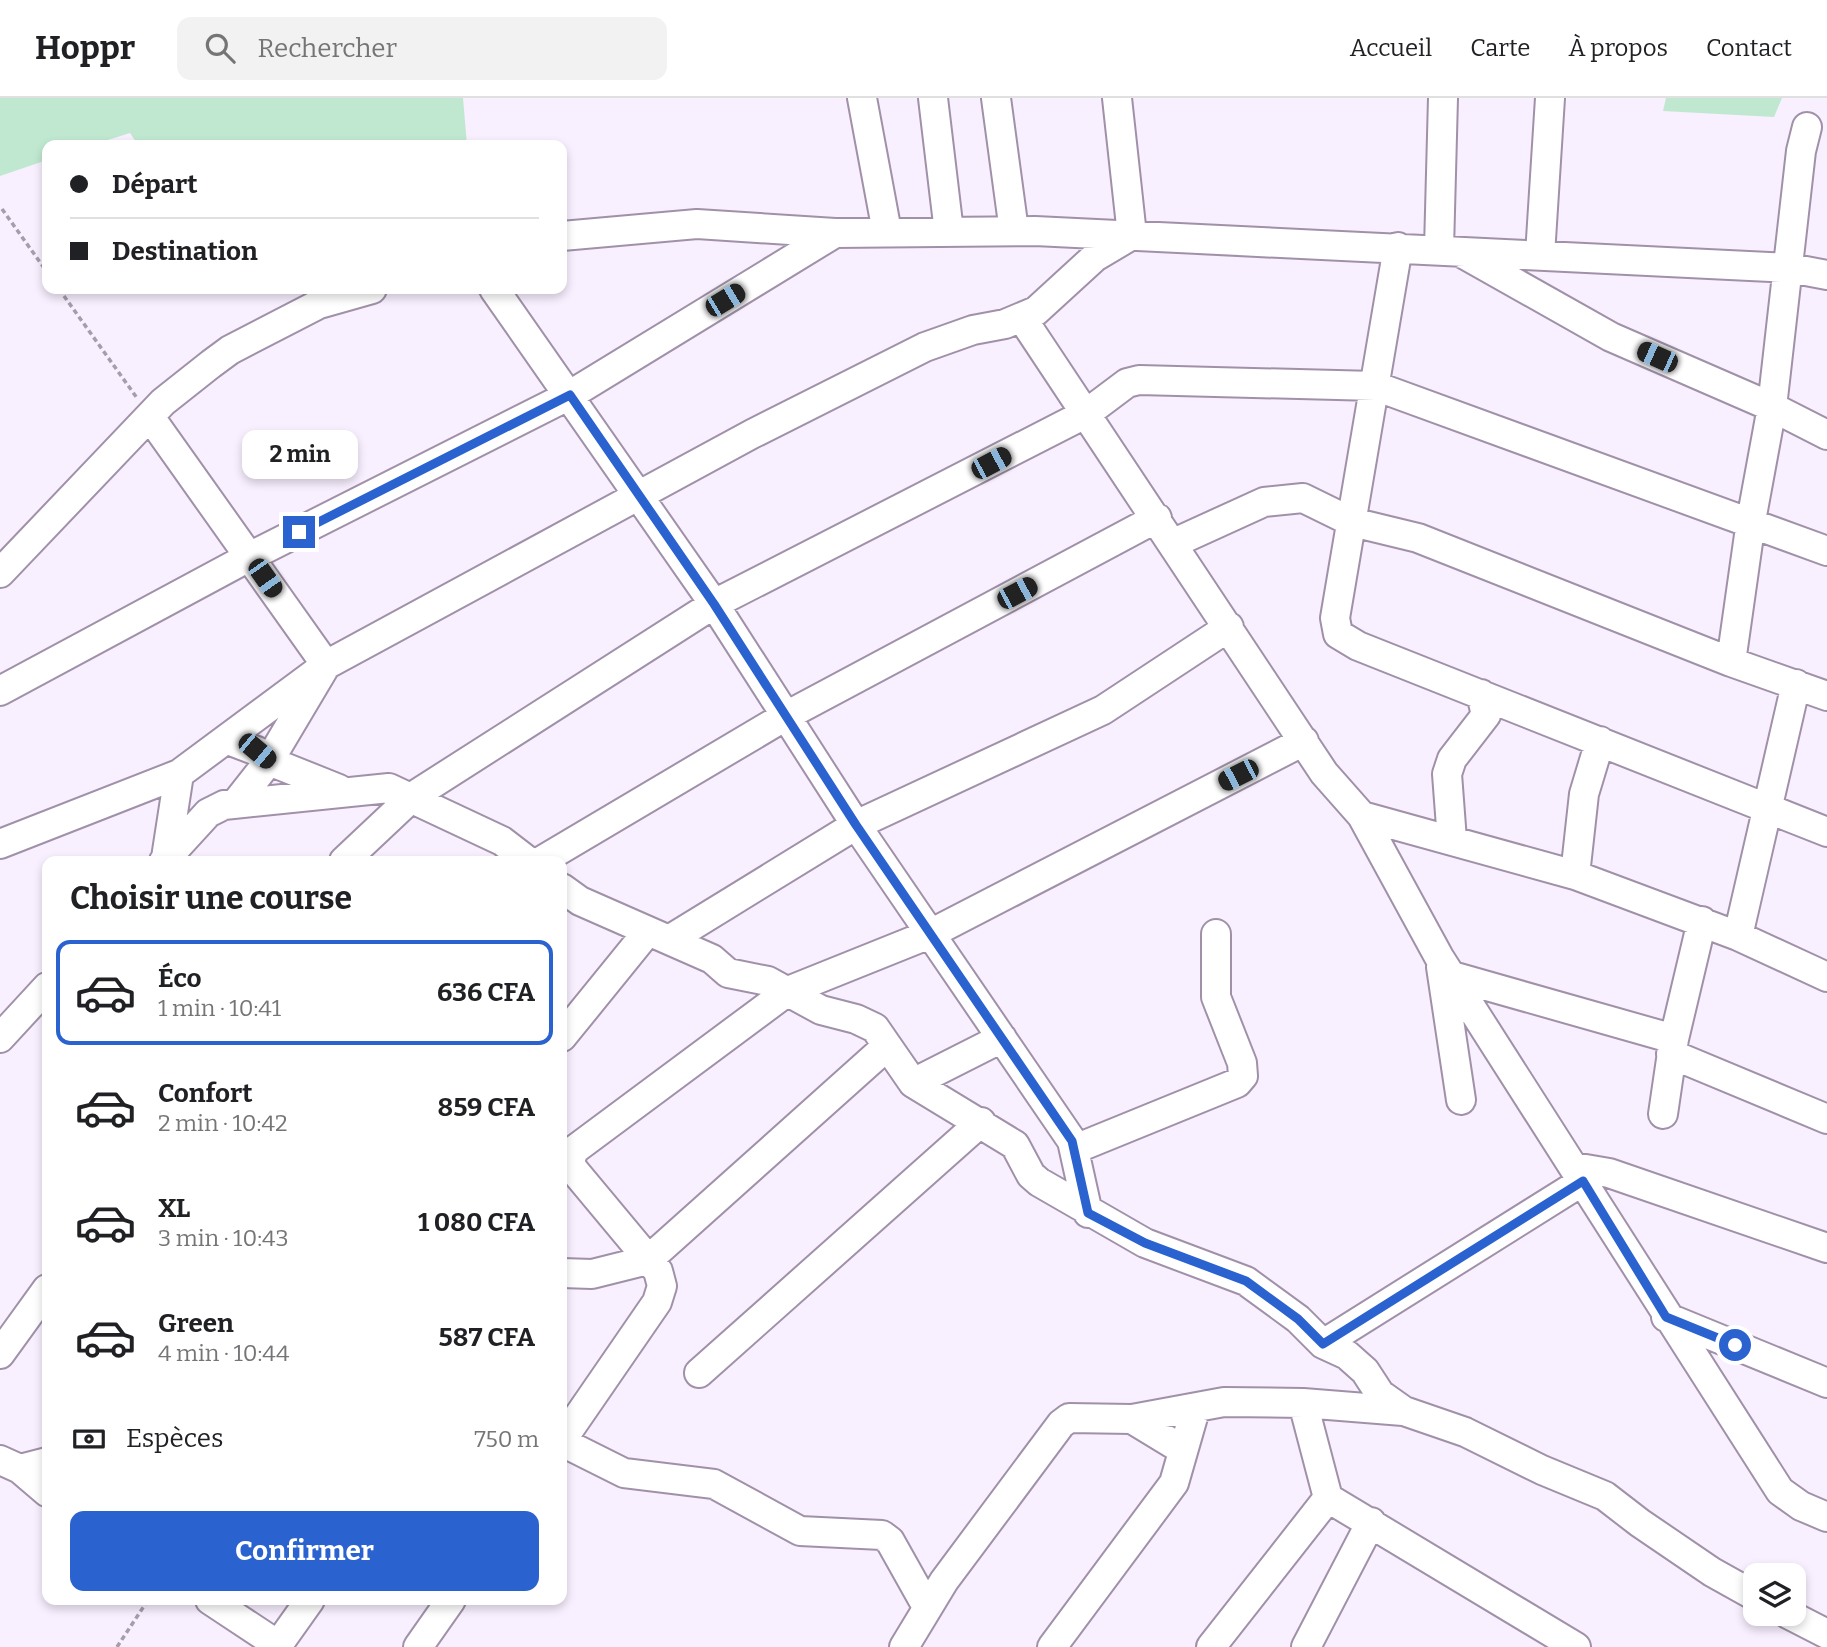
<!DOCTYPE html>
<html lang="fr">
<head>
<meta charset="utf-8">
<style>
  :root { --surface:#fff; --page:#f2f2f2; --text:#202124; --muted:#757577; --line:#e0e0e0; --accent:#2a62cf }
  body { margin:0; font-family:Bitter,serif; background:var(--page); color:var(--text); height:100vh; display:flex; flex-direction:column; font-size:26px; white-space:nowrap }
  * { box-sizing:border-box; margin:0 }
  p { font-size:23px; color:var(--muted) }
  .icon { flex:none; width:38px; height:38px; fill:none; stroke:currentColor; stroke-width:2; stroke-linecap:round; stroke-linejoin:round }
  .map { position:relative; flex:1; overflow:hidden }
  .side { position:absolute; left:42px; top:758px; width:525px; height:749px; display:flex; flex-direction:column; background:var(--surface); border-radius:14px; box-shadow:0 4px 10px #0003 }
  .side>* { flex:none }
  .guide { position:absolute; left:42px; top:42px; width:525px; height:154px; border-radius:14px; box-shadow:0 4px 10px #0003; display:grid; align-content:center; height:154px; padding:0 28px; background:var(--surface) }
  .fabs { position:absolute; left:1743px; top:1465px; display:grid; gap:14px }
  .fabs a { display:grid; place-items:center; width:63px; height:63px; border-radius:14px; background:var(--surface); box-shadow:0 4px 10px #0003; font-size:35px }
  .end { position:absolute; width:32px; height:32px; margin:-16px; border:9px solid #2a62cf; background:#fff; box-shadow:0 0 0 4px #fff }
  .from { border-radius:50% }
  .bubble { position:absolute; height:49px; border-radius:14px; background:var(--surface); box-shadow:0 4px 10px #0003; font-size:23px; font-weight:700; line-height:49px; text-align:center }
  .car { position:absolute; width:21px; height:42px; margin:-21px -10px; border-radius:9px; box-shadow:0 0 5px 2px #0007; background:linear-gradient(#222 24%,#8ab4d8 0 40%,#222 0 76%,#8ab4d8 0 86%,#222 0) }
  .guide b { display:flex; align-items:center; gap:24px; height:66px; font-size:26px }
  .guide b+b { border-top:2px solid var(--line) }
  .guide i { width:18px; height:18px; background:var(--text) }
  ul { padding:0; list-style:none }
  li { display:flex; align-items:center; gap:21px; height:105px; margin:0 14px 10px; padding:0 14px; border:4px solid transparent; border-radius:14px }
  li div { flex:1 }
  li b { display:block; font-size:26px }
  li em { font-style:normal; font-weight:700 }
  li.current { border-color:var(--accent) }
  li>.icon { width:63px; height:63px; stroke-width:1.5 }
  h2 { padding:0 28px; font-size:32px; line-height:84px }
  .pay { display:flex; align-items:center; gap:18px; height:77px; padding:0 28px; font-size:26px }
  .pay p { margin-inline-start:auto }
  .action { display:flex; gap:14px; margin-top:auto; padding:14px 28px }
  .action a { flex:1; height:80px; border-radius:14px; background:var(--accent); color:#fff; font-size:28px; font-weight:700; line-height:80px; text-align:center }
  header { display:flex; align-items:center; gap:42px; box-sizing:border-box; height:98px; padding:0 35px; background:var(--surface); border-bottom:2px solid var(--line) }
  header strong { font-size:33px }
  nav { display:flex; gap:38px; margin-inline-start:auto; font-size:24px }
  .search { width:490px; height:63px; background:var(--page); display:flex; align-items:center; gap:18px; box-sizing:border-box; padding:0 24px; border-radius:14px; color:var(--muted); font-size:26px }
  .map>svg:first-child { display:block }
  .green { fill:#c0e8d1 }
  .lines { fill:none; stroke-linecap:round; stroke-linejoin:round }
  .minor-casing { stroke:#a091a9; stroke-width:32 }
  .path { stroke:#a49daa; stroke-width:3.5; stroke-dasharray:5 3.5; stroke-linecap:butt }
  .minor { stroke:#fff; stroke-width:28 }
  .route { stroke:#2a62cf; stroke-width:9 }
</style>
</head>
<body>
<header>
<strong>Hoppr</strong>
<div class="search"><svg class="icon" aria-label="search" viewBox="0 0 24 24"><circle cx="10" cy="10" r="6"/><path d="M15 15l6 6"/></svg>Rechercher</div>
<nav><a>Accueil</a><a>Carte</a><a>À propos</a><a>Contact</a></nav>
</header>
<div class="map">
<svg width="1827" height="1549" viewBox="0 0 1827 1549">
  <rect width="100%" height="100%" fill="#f8efff"/>
  <!-- green -->
  <path class="green" d="M0,0H463L467,47H138L130,35L92,47H47V62L0,78Z
    M1666,0H1782L1774,19L1663,13Z"/>
  <g class="lines">
    <defs>
      <path id="minor" d="M862,0L887,134
        M933,0L949,134
        M996,0L1014,133
        M562,138L697,126L835,135L1035,133L1790,170L1827,177
        M1398,149L1335,520L1338,536L1358,548L1827,734
        M1439,151L1443,0
        M1462,155L1611,239L1772,309L1827,337
        M1540,157L1550,0
        M494,191L714,506L856,727L1072,1043L1088,1115
        M1022,220L1324,675L1362,718L1439,859L1780,1393L1801,1408L1827,1419
        M150,319L326,567L269,663L236,705
        M1174,445L1264,404L1303,400L1352,424L1418,440L1731,564L1827,598
        M0,475L163,304L211,266L230,252L319,206L372,191
        M1731,564L1751,423L1772,309L1801,53L1807,29
        M0,593L249,459L570,297L835,135
        M228,642L257,653L269,663L339,691
        M1362,718L1575,777L1738,838L1827,879
        M1452,742L1447,676L1452,661L1486,617L1481,596
        M0,746L179,676L326,567L752,336L925,249L973,232L1005,226L1036,213L1095,159L1132,137L1117,0
        M166,760L179,676
        M164,763L208,715L224,707L389,690L502,743L528,763
        M344,763L412,699L714,506L1087,315L1127,285L1139,282L1375,288L1827,453
        M541,763L784,619L1157,420
        M1575,777L1584,696L1600,643
        M562,790L580,803L712,861L728,875L768,883L821,912L856,921L875,930L913,985L1015,1047L1031,1077L1039,1084L1145,1145L1246,1183L1298,1221L1323,1246L1347,1257L1365,1273L1380,1296L1404,1313L1465,1334L1542,1372L1605,1398L1640,1425L1712,1474L1755,1498
        M1738,838L1796,586
        M669,842L856,727L1103,612L1229,529
        M1441,869L1461,1002
        M1452,878L1674,941
        M562,939L648,833
        M0,940L47,889
        M1671,956L1827,1021
        M913,985L1002,940
        M1663,1016L1674,941L1702,823
        M1075,1051L1237,985L1243,978L1242,965L1216,899V836
        M1574,1069L1609,1075L1827,1150
        M562,1175L592,1176L648,1162L886,949
        M1666,1219L1827,1285
        M1323,1246L1583,1083
        M0,1256L47,1191
        M699,1275L981,1024
        M1303,1305L1328,1400L1576,1549
        M1132,1321L1183,1352
        M562,1342L657,1204L662,1188L658,1173L573,1071L570,1063L574,1052L788,893L930,836L1304,643
        M562,1344L624,1375L714,1386L800,1433L882,1437L890,1443L927,1509
        M0,1362L20,1371L47,1394
        M20,1371L47,1364
        M210,1502L278,1547L310,1502
        M1788,1516L1827,1536
        M418,1549L451,1502
        M904,1549L944,1483L1061,1326L1069,1320L1132,1321L1224,1304L1303,1305L1403,1313
        M1052,1549L1174,1385L1195,1312
        M1211,1549L1328,1400
        M1306,1549L1371,1424"/>
    </defs>
    <!-- minor casing -->
    <use href="#minor" class="minor-casing"/>
    <!-- path -->
    <path class="path" d="M2,111L47,174
      M59,191L137,300
      M117,1549L148,1502"/>
    <!-- minor -->
    <use href="#minor" class="minor"/>
  </g>
  <g class="lines">
    <!-- route -->
    <path class="route" d="M299,434L570,297L714,506L856,727L1072,1043L1088,1115L1145,1145L1246,1183L1298,1221L1323,1246L1583,1083L1666,1219L1735,1247"/>
  </g>
</svg>
<div class="fabs">
<a><svg class="icon" aria-label="layers" viewBox="0 0 24 24"><path d="M12 4l9 5-9 5-9-5zM3 14l9 5 9-5"/></svg></a>
</div>
<i class="end from" style="left:1735px;top:1247px"></i>
<i class="end" style="left:299px;top:434px"></i>
<div class="bubble" style="left:242px;top:332px;width:116px">2 min</div>
<i class="car" style="left:725px;top:202px;rotate:59deg"></i>
<i class="car" style="left:1657px;top:259px;rotate:294deg"></i>
<i class="car" style="left:991px;top:365px;rotate:62deg"></i>
<i class="car" style="left:265px;top:480px;rotate:145deg"></i>
<i class="car" style="left:1017px;top:495px;rotate:62deg"></i>
<i class="car" style="left:257px;top:653px;rotate:130deg"></i>
<i class="car" style="left:1238px;top:677px;rotate:243deg"></i>
<div class="guide">
<b><i class="from"></i>Départ</b>
<b><i></i>Destination</b>
</div>
<section class="side">
<h2>Choisir une course</h2>
<ul>
<li class="current"><svg class="icon" aria-label="car" viewBox="0 0 24 24"><path d="M5 17H2v-5l4-1 3-4h7l3 4 3 1v5h-3M9 17h6M6 11h13"/><circle cx="7" cy="17" r="2"/><circle cx="17" cy="17" r="2"/></svg><div><b>Éco</b><p>1 min · 10:41</p></div><em>636 CFA</em></li>
<li><svg class="icon" aria-label="car" viewBox="0 0 24 24"><path d="M5 17H2v-5l4-1 3-4h7l3 4 3 1v5h-3M9 17h6M6 11h13"/><circle cx="7" cy="17" r="2"/><circle cx="17" cy="17" r="2"/></svg><div><b>Confort</b><p>2 min · 10:42</p></div><em>859 CFA</em></li>
<li><svg class="icon" aria-label="car" viewBox="0 0 24 24"><path d="M5 17H2v-5l4-1 3-4h7l3 4 3 1v5h-3M9 17h6M6 11h13"/><circle cx="7" cy="17" r="2"/><circle cx="17" cy="17" r="2"/></svg><div><b>XL</b><p>3 min · 10:43</p></div><em>1 080 CFA</em></li>
<li><svg class="icon" aria-label="car" viewBox="0 0 24 24"><path d="M5 17H2v-5l4-1 3-4h7l3 4 3 1v5h-3M9 17h6M6 11h13"/><circle cx="7" cy="17" r="2"/><circle cx="17" cy="17" r="2"/></svg><div><b>Green</b><p>4 min · 10:44</p></div><em>587 CFA</em></li>
</ul>
<div class="pay"><svg class="icon" aria-label="cash" viewBox="0 0 24 24"><path d="M3 7h18v10H3z"/><circle cx="12" cy="12" r="2"/></svg>Espèces<p>750 m</p></div>
<div class="action"><a>Confirmer</a></div>
</section>
</div>
</body>
</html>
